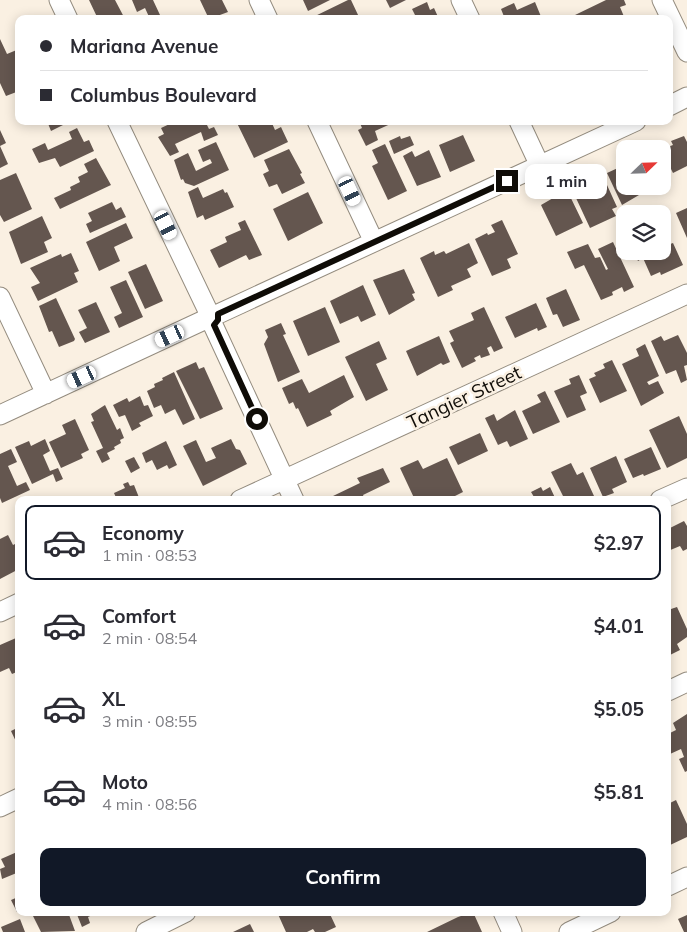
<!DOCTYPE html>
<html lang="en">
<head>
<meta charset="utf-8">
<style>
  :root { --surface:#fff; --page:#f7f7f7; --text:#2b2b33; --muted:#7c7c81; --line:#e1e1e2; --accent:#111827 }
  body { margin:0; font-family:Mulish,sans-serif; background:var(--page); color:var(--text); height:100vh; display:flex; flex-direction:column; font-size:19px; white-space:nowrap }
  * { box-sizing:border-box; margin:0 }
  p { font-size:16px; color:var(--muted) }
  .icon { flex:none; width:28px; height:28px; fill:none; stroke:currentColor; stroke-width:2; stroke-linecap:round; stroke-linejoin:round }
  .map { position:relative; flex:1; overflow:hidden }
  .drawer { position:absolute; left:15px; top:496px; width:656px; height:420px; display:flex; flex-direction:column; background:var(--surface); border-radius:10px; box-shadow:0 2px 12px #0003 }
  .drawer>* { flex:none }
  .hud { position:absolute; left:15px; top:15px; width:658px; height:110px; border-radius:10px; box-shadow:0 2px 12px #0003; display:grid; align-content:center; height:110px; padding:0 25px; background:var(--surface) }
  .needle { width:32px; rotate:67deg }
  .fabs { position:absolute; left:616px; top:140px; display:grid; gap:10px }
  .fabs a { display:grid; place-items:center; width:55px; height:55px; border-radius:10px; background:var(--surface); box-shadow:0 2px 12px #0003; font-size:25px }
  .end { position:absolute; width:22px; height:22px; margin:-11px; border:6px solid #0f0c07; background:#fff; box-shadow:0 0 0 2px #fff }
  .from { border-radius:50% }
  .bubble { position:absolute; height:35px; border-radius:10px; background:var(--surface); box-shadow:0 2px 12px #0003; font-size:16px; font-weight:700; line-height:35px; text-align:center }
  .car { position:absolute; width:15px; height:30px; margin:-15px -8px; border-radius:6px; box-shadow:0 0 4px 1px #0007; background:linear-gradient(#fff 24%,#345 0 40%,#fff 0 76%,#345 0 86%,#fff 0) }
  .hud b { display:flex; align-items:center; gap:18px; height:48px; font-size:19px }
  .hud b+b { border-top:1px solid var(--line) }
  .hud i { width:12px; height:12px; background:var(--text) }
  ul { padding:9px 0 0; list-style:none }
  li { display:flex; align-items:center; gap:15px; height:75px; margin:0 10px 8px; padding:0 15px; border:2px solid transparent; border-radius:10px }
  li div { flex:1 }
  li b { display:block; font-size:19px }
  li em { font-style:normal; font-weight:700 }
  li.current { border-color:var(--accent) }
  li>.icon { width:45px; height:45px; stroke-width:1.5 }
  .button { display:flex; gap:10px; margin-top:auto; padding:10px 25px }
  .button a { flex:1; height:58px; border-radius:10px; background:var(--accent); color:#fff; font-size:20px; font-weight:700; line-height:58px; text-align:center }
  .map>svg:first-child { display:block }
  .building { fill:#64564f }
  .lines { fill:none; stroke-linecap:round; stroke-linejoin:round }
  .minor-casing { stroke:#948c7f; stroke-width:21 }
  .minor { stroke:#fff; stroke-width:19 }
  .route { stroke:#0f0c07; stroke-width:6 }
  .labels { text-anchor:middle; stroke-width:5; stroke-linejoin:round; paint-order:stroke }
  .street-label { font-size:19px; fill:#0f0c07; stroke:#faf0e2 }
</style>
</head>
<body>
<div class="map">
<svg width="687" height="932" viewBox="0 0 687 932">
  <rect width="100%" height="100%" fill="#faf0e2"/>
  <!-- building -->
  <path class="building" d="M89,0H115L125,19H98Z
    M132,0H153L160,15L150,19L145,8L137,12Z
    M200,0H222L228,12L209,19Z
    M303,0H330L308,11Z
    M348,0H351L359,17L309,19Z
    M386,0H406L390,8Z
    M606,0H624L626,5L620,7L625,19H577L575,15Z
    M427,2L430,10L434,8L439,19H414L416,17L412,9Z
    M535,2L542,19H505L501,9L514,3L517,10Z
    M0,39L7,54L19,49V86H17L19,91L6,96L0,83Z
    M47,121H71L51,131Z
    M176,121H205L209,129L214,127L218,135L204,141L201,132L175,144L179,152L170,156L158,137L164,134L161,128Z
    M236,121H271L275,130L281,127L288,142L254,158Z
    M359,121H397L375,131L378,140L366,146L358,130L362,128Z
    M77,128L84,142L89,140L94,151L60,167L55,158L39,163L32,149L45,143L48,150L72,139L69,132Z
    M0,130L6,143L0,146L8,164L0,168Z
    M463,135L475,161L450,172L439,145Z
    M400,136L401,139L410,136L414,145L394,154L389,141Z
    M684,136L687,142V166L673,173L671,169L662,173V149L673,145L671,141Z
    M216,142L229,170L194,186L185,183L183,179L181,180L174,160L188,153L196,171L212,163L210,159L203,162L198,150Z
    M385,144L407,191L388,200L372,166L378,163L372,150Z
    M289,149L302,173L300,174L305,183L282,194L277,184L269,187L263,174L269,171L264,160Z
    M429,150L441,177L417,186L403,156L412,151L415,157Z
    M96,158L111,185L60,209L54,198L71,190L70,187L80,182L78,177L88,172L84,164Z
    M620,167L622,173L625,172V186H634L639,195L622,205L607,173Z
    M16,173L32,209L4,222L0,215V180Z
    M602,174L617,207L612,209L616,216L590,228L576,198L596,191L590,179Z
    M198,187L203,198L223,189L225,193L227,192L234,207L205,220L203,215L197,218L188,192Z
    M567,190L583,223L556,236L541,205Z
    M308,192L323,223L288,241L273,209Z
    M112,202L116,210L121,207L126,217L90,233L86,224L92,221L88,213Z
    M687,208V238L676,213Z
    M42,216L52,238L44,242L48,252L21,264L9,232Z
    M245,220L262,255L249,260L246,255L219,268L210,250L227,242L225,237L241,230L238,223Z
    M502,220L518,254L507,259L511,268L492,276L475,239L487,233L488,235L495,232L491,225Z
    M126,223L133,238L114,247L120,261L99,271L86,242Z
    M613,242L634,287L624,292L622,287L612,292L613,295L601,300L584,265L575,269L567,252L588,244L595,258L600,257L606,270L608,269L598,249Z
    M469,243L478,263L467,269L471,277L451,286L453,290L438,297L420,258L434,251L435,255L444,251L446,254Z
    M673,243L683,265L661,275L660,272L651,276L643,258L638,261L633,251H662V247Z
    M71,253L79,271L74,273L78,282L38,301L31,287L40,283L30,268L61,254L62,257Z
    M146,264L163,301L145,309L128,272Z
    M404,269L415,293L412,294L415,300L389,315L373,280Z
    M126,280L143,317L119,328L114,317L122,313L110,287Z
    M363,285L376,315L361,322L358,316L340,324L330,301Z
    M566,289L580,320L563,327L557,314L553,315L546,298Z
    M56,298L75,339L74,341L59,347L52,331L49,332L39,306Z
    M96,302L110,332L85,343L79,332L87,328L78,310Z
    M536,303L547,327L538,331L537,328L515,338L505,317Z
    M325,307L340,342L308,356L293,321Z
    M484,307L503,348L494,352L491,346L487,348L490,355L481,358L480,355L474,358L476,361L462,368L450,343L454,341L449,331L474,320L471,313Z
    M281,323L286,334L283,335L300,372L278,382L264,344L268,337L265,330Z
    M678,335L687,353V365L684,366L687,380L681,383L676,370L666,374L651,341L661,336L664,341Z
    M439,336L450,362L443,365L441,363L417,376L406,351Z
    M379,341L387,359L376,364L388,390L366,401L345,357Z
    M645,344L659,376L647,382L649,385L658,381L664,393L641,406L622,364L639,356L636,349Z
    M612,360L627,391L600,403L589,379L596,376L594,373L605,368L603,364Z
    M196,362L199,369L204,367L223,409L200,419L176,371Z
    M174,372L195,419L183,425L175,409L165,414L161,405L154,408L147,391L155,387L154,384L163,380L162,378Z
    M344,375L354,397L330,411L332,415L307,427L298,408L296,409L293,402L289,404L282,388L302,379L309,393Z
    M579,375L587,393L580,396L586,410L567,418L554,391L571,384L569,379Z
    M545,391L560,422L533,434L522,411L541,402L537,395Z
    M140,396L144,406L148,405L153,416L139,423L141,426L132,431L125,415L119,417L113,405L127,398L129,402Z
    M105,405L117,430L120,428L124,438L120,440L121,443L114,447L115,449L107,453L110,459L102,463L96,451L103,448L91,422L94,421L91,414Z
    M515,410L528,439L510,447L507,441L498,445L485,418L494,414L497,421Z
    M679,416L687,434V458L667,468L649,430Z
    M75,419L89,450L81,454L83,458L61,468L49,442L66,434L62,425Z
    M480,433L488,451L458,465L449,447Z
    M45,439L50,451L43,455L50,471L58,468L63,479L56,482L53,474L32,484L15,447L29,441L31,446Z
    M231,439L236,449L240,450L247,464L203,486L183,446L196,440L206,462L216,458L211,448Z
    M166,441L177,465L169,469L167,465L157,470L152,460L146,463L142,453Z
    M651,447L661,469L644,476L643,474L633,478L624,459Z
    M11,449L17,462L8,466L17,486L26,482L30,490L2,503L0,498V454Z
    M616,456L627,482L612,489L614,493L603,497L590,468Z
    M134,457L140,468L131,473L125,461Z
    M447,458L463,492L447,500H415L400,468L418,460L423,469Z
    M571,463L577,475L583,472L594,496L588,500H565L551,472Z
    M383,468L390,482L363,495L365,500H335L333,496L360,483L357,478Z
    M128,482L130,486L134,485L140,500H117L114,493L125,488L123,484Z
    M541,487L543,491L550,487L556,500H527L534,497L531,492Z
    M684,521L687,526V549L683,551L680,546L668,551V529Z
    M8,535L13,545L19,542V569L0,579V539Z
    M677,607L687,629V637L677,644L680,650L668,656V610Z
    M16,638L19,644V671L12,674L9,668L0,672V645Z
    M687,714V771L685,772L679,759L684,757L681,749L670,754L668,748V734L676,730L673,723Z
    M19,727V748L11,731Z
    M676,800L687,824V837L668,846V804Z
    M17,852L19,872L2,879L0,869L5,867L1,859Z
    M18,897L19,911L17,912L11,900Z
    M31,912H68L75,931L41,932Z
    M76,912H99L88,917L90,923L82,927Z
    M277,912H329L336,927L325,932H315L313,929L307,932H286Z
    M473,912L482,932H427L458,917Z
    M687,915V932H684L678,919Z
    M20,919L25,932H3L1,927Z
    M250,924L254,932H233Z"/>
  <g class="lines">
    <defs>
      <path id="minor" d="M59,0L68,19
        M259,0L268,19
        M461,0L470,19
        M662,0L687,52
        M669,106L687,97
        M117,121L207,309
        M317,121L374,242
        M519,121L540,166
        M0,297L46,394
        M218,314L636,121
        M213,325L294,500
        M0,415L202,321
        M240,500L687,294
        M660,500L687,488
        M0,612L19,603
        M668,691L687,682
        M0,807L19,798
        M668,886L687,877
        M503,912L512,932
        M146,932L186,912
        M569,932L611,912"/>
    </defs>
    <!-- minor casing -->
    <use href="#minor" class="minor-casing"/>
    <!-- minor -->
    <use href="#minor" class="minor"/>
  </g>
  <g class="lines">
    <!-- route -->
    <path class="route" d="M257,419L214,325L218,320V314L507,181"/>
  </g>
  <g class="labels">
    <!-- street labels -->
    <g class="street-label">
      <text transform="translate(464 397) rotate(-25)" y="7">Tangier Street</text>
    </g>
  </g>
</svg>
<div class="fabs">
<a><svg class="needle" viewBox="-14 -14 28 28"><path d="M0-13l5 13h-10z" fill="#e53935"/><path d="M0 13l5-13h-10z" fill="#7c7c81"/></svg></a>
<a><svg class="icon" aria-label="layers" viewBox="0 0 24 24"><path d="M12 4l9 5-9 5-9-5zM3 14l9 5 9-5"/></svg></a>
</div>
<i class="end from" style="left:257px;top:419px"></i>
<i class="end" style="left:507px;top:181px"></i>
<div class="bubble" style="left:525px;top:164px;width:82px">1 min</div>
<i class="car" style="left:350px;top:191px;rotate:155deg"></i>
<i class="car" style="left:166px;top:225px;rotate:154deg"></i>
<i class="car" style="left:170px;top:336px;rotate:245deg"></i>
<i class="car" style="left:82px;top:377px;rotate:245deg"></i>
<div class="hud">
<b><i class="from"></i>Mariana Avenue</b>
<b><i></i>Columbus Boulevard</b>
</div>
<section class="drawer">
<ul>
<li class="current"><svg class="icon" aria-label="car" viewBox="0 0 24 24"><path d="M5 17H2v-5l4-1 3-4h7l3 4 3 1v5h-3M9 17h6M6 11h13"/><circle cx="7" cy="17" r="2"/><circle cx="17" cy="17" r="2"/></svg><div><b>Economy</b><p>1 min · 08:53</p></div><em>$2.97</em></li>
<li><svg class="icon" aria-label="car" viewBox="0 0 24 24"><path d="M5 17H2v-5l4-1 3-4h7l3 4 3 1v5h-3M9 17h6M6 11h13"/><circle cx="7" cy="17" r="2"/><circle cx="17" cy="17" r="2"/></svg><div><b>Comfort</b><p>2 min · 08:54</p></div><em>$4.01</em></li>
<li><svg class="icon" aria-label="car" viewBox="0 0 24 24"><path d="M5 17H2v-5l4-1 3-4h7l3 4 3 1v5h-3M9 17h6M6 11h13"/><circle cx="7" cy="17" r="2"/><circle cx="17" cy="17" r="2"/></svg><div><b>XL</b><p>3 min · 08:55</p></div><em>$5.05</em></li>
<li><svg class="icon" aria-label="car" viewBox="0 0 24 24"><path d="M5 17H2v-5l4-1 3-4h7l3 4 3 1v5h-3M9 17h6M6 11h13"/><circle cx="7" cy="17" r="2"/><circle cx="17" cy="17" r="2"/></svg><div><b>Moto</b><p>4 min · 08:56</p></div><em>$5.81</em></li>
</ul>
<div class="button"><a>Confirm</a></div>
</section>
</div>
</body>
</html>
